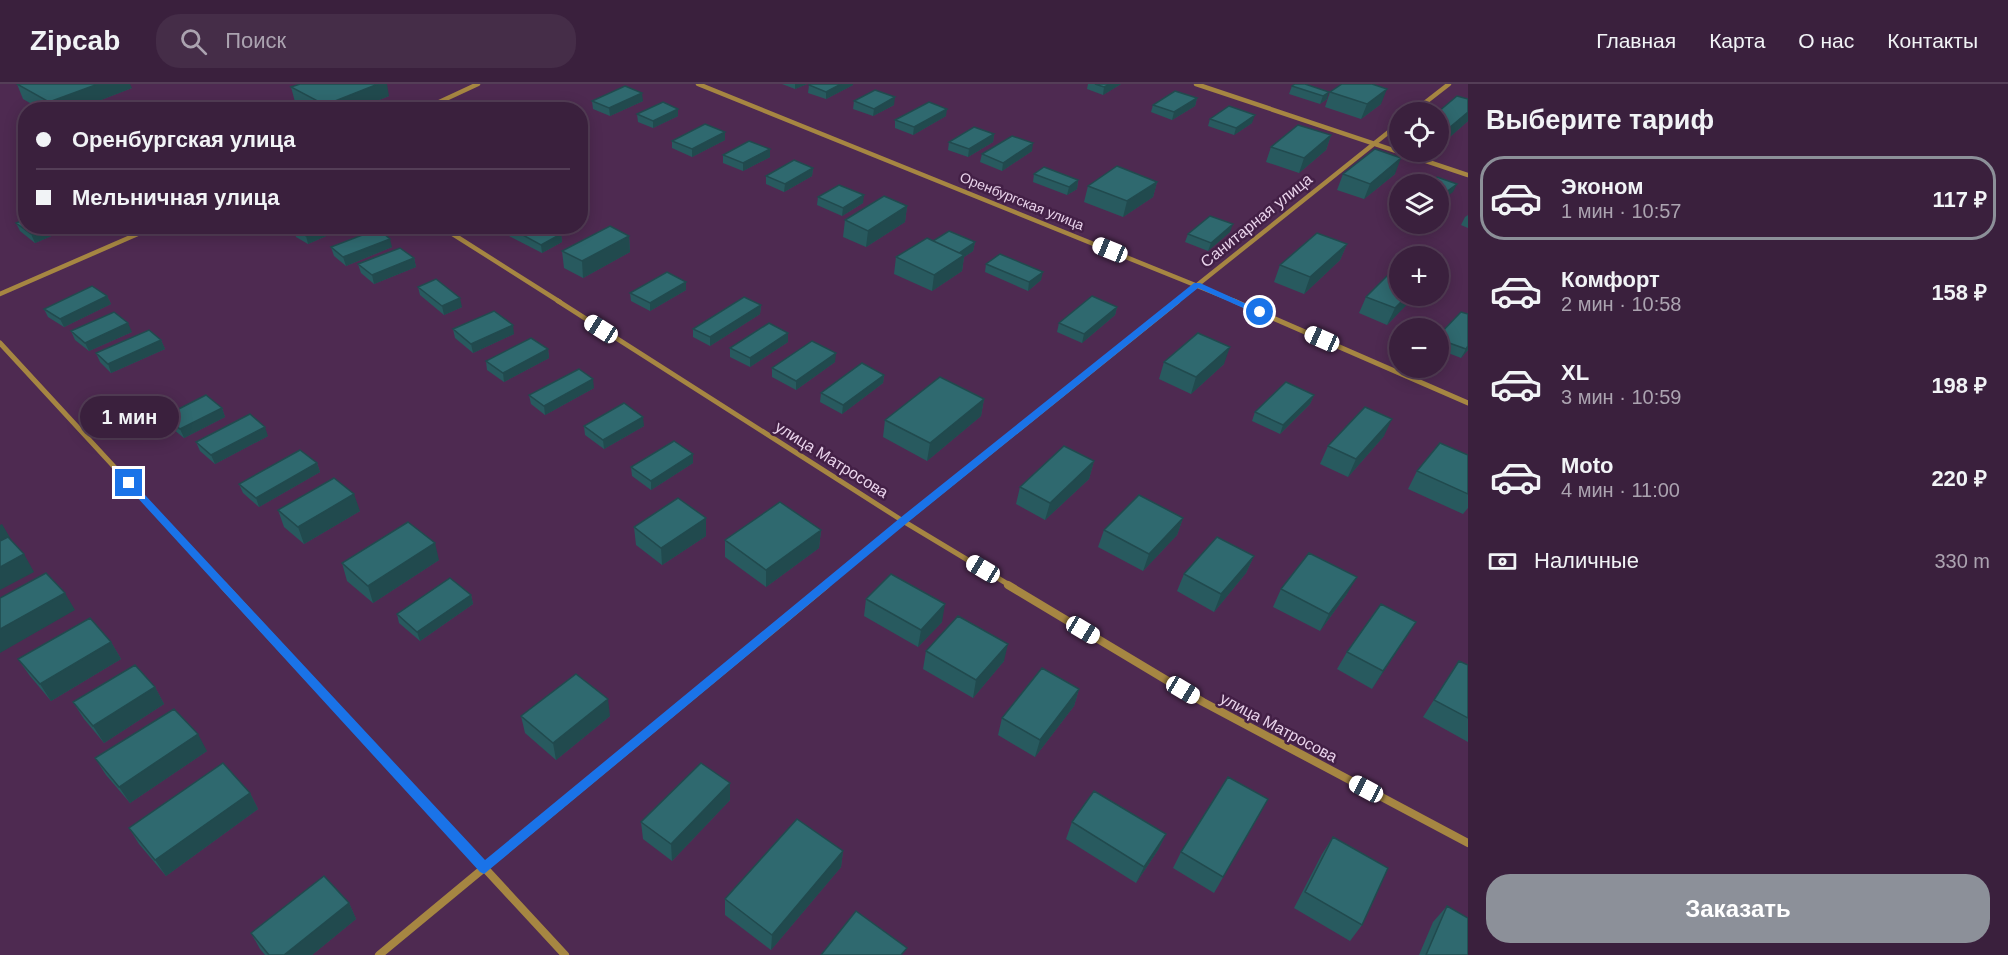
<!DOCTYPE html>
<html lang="ru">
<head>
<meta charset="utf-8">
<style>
  :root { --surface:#3a203d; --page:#452d48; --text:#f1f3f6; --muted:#aba3b0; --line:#543e57; --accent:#8c9099 }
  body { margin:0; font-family:Helvetica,sans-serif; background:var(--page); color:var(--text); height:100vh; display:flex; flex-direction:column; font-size:22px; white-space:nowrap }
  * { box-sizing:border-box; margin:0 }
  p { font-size:20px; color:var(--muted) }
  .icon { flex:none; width:33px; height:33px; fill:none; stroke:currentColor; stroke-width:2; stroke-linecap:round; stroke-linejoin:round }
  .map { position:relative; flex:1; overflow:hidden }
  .side { display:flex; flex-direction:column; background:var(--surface); width:540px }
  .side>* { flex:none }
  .top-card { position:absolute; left:18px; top:18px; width:570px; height:132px; border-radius:24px; box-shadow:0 3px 15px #0003,0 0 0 2px var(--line); display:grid; align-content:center; height:132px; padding:0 18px; background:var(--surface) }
  .controls { position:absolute; left:1389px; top:18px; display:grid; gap:12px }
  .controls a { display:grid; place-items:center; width:60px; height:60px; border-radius:50%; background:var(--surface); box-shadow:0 3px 15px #0003,0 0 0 2px var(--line); font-size:30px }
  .end { position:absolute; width:27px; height:27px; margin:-14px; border:8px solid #1a73e8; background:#fff; box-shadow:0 0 0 3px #fff }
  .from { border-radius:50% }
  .bubble { position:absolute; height:42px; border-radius:21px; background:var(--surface); box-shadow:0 3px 15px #0003,0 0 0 2px var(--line); font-size:20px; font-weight:600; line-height:42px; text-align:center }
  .car { position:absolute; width:18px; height:36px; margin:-18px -9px; border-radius:8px; box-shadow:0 0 4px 2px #0007; background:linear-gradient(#fff 24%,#345 0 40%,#fff 0 76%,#345 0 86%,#fff 0) }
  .top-card b { display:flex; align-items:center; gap:21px; height:57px; font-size:22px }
  .top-card b+b { border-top:2px solid var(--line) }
  .top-card i { width:15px; height:15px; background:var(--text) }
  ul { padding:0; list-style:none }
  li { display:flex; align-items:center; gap:18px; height:84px; margin:0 12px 9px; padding:0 6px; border:3px solid transparent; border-radius:24px }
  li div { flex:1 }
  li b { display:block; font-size:22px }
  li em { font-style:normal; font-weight:600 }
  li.selected { border-color:var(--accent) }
  li>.icon { width:54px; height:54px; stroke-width:1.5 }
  h2 { padding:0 18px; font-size:27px; line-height:72px }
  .pay { display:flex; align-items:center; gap:15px; height:66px; padding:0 18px; font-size:22px }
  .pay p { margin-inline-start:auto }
  .button { display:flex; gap:12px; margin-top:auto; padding:12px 18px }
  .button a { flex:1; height:69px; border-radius:24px; background:var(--accent); color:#fff; font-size:24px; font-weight:600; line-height:69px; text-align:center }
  header { display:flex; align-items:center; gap:36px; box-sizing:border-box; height:84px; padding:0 30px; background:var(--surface); border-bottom:2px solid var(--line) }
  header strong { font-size:28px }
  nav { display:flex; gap:33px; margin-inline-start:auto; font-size:21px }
  .search { width:420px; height:54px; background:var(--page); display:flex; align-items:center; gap:15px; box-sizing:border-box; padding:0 21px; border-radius:24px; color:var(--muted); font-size:22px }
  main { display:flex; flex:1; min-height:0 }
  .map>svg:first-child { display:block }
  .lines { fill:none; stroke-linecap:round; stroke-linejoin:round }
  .minor-far2 { stroke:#a68642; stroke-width:4.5 }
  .minor-far1 { stroke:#a68642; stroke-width:5 }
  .minor { stroke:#a68642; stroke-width:8 }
  .wall { fill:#285a5f }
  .shaded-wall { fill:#214a4e }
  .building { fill:#2f696f; stroke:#214a4e; stroke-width:1.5 }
  .route { fill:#1a73e8 }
  .labels { text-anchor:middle; stroke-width:5; stroke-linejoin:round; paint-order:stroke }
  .far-street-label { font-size:14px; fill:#e9d3eb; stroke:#432046 }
  .street-label { font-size:16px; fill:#e9d3eb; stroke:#432046 }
</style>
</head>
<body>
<header>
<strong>Zipcab</strong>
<div class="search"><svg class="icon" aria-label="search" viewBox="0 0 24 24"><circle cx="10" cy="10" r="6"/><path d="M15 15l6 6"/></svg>Поиск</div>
<nav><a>Главная</a><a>Карта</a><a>О нас</a><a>Контакты</a></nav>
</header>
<main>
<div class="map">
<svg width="1468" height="871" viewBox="0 0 1468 871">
  <rect width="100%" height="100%" fill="#4e2a51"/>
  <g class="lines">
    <!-- minor-far2 -->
    <path class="minor-far2" d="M698,0L1237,218
      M1196,0L1468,91
      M422,26L478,0
      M1413,28L1449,0
      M440,142L560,218
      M0,210L156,142
      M1176,218L1400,39"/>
    <!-- minor-far1 -->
    <path class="minor-far1" d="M558,217L903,437L1011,502
      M1234,217L1468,319
      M0,259L224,502
      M824,502L1178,217"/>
    <!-- minor -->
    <path class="minor" d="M223,501L565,871
      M1008,501L1203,618L1468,759
      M379,871L826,501"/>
  </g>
  <!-- wall -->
  <path class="wall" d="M17,0L132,4L75,26H42L23,15Z
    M782,0H807L795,5Z
    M1088,0H1121L1103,11L1087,5Z
    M1305,0L1327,15L1320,20L1289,10L1292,2Z
    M809,1H853L826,15L808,9Z
    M291,3L389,12L354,26H309L295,18Z
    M1330,8L1381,20L1361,35L1325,23Z
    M1197,14L1195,22L1172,36L1151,28L1153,21Z
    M1468,15V37L1443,59L1438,58V28Z
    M592,17H643L610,32L593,25Z
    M854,17L894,21L873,32L853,25Z
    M678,25V32L653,44L638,38L637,30Z
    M946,32L913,51L895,44V36Z
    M1210,35L1252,39L1234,51L1208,42Z
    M994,50L993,58L968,73L948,66L949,58Z
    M1331,51L1326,66L1299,89L1266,78L1271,63Z
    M725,56L692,73L672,64V57Z
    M1032,67L1002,87L980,78L982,70Z
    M723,71L770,73L743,87L723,79Z
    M813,84L812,92L784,108L766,100V92Z
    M1034,90L1078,96L1077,105L1067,111L1033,98Z
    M1343,90H1395L1364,115L1337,106Z
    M1157,98L1153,113L1123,133L1084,118L1088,102Z
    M818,113L863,119L842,132L817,121Z
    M907,122L905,138L866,163L843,153L845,136Z
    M1468,131V144L1461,141L1465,133Z
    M16,139L75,142L35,159L20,147Z
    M297,142H349L308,160L296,153L293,144Z
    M508,143L561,150L562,158L542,169L509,152Z
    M1230,148L1208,167L1185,158L1188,150Z
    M629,152L630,168L583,194L564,184L562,167Z
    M933,157L975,158L973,167L964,173L962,187L932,207L894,190L896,173Z
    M1347,160L1340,176L1304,210L1274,198L1280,181Z
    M331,163H392L346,182L334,172Z
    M414,174L416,183L374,200L361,189L358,180Z
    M986,180L1041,196L1028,207L985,188Z
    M686,198V206L650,227L631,217L630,209Z
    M418,203L462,223L444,231L420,211Z
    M107,212L111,220L64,243L48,233L44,225Z
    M1415,212L1387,241L1359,229L1366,213Z
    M761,221L760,230L710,262L693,253V245Z
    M1117,223L1115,231L1082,259L1057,248L1059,239Z
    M1468,230V266L1461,274L1438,265V252Z
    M453,245L514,250L473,269L455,254Z
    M71,247L132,248L89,267L75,256Z
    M161,256L165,265L111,289L100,278L96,269Z
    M788,258L750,283L730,273V264Z
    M548,265L549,274L504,298L487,286L486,277Z
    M835,278L796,306L772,293V284Z
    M1164,278L1224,280L1191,310L1159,295Z
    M884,291L883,299L842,330L820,318L821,309Z
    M594,304L545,331L531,320L529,311Z
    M1314,311L1310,320L1280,350L1252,337L1255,328Z
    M984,315L981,332L927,377L883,353L885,336Z
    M222,324L225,333L184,354L168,341L165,332Z
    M584,342H644L604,365L585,351Z
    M268,352L215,380L200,367L196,358Z
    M1384,352L1348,393L1320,380L1328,362Z
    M693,370V379L651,406L632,392L631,383Z
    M1468,371V424L1463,430L1408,405L1417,387Z
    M1094,377L1089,395L1045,436L1016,420L1020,403Z
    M317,379L320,388L259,423L243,409L239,400Z
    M278,426L360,427L304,460L284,443Z
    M706,434V452L662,481L636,461L634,443Z
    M1183,434L1177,451L1143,487L1098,463L1104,446Z
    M821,446L819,464L766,503L725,473V456Z
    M1254,472L1246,489L1214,528L1177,507L1184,490Z
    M439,476L373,519L347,497L342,479Z
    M1281,505L1347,510L1320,547L1273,523Z
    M471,511L473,520L420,557L399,539L397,530Z
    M866,515L942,538L918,563L864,532Z
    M1416,538L1372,605L1337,585L1347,568Z
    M111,558L121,575L51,617L30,592L18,575Z
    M926,567L1004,577L973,614L923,585Z
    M1459,577L1468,581V658L1423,633Z
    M155,603L164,620L104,659L84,635L73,618Z
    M1079,605L1074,622L1035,673L998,651L1002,634Z
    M521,632H610L556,676L525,649Z
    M207,667L130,719L106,691L95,674Z
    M730,699V716L672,777L643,755L641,738Z
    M250,709L258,725L166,792L139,760L129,744Z
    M1268,715L1214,809L1173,784L1181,768Z
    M1072,738L1166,750L1158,766L1136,799L1066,755Z
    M1333,753L1362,841L1350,857L1294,824L1322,770Z
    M843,767L841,783L771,866L725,831V815Z
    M349,819L356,835L312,871H265L260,865L251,849Z
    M1447,822L1468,871H1419L1433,838Z"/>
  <!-- shaded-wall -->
  <path class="shaded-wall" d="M98,0H130L132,4L75,26H52L49,18Z
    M378,0H387L389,12L354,26H326L325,21Z
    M795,0H807L795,5Z
    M841,0H853V1L826,15V8Z
    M1110,0H1121L1103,11L1104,3Z
    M1387,5L1381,20L1361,35L1367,20Z
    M1329,8L1327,15L1320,20L1323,12Z
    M642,9L643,17L610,32L609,24Z
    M895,13L894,21L873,32L874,25Z
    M1197,14L1195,22L1172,36L1174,28Z
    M678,25V32L653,44V37Z
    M947,25L946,32L913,51L914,43Z
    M1468,28V37L1443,59L1449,44Z
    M1255,31L1252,39L1234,51L1236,44Z
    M725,48V56L692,73V65Z
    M994,50L993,58L968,73L969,65Z
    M1331,51L1326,66L1299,89L1304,74Z
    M1033,59L1032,67L1002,87L1003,79Z
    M770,65V73L743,87V79Z
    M1401,74L1395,90L1364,115L1370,100Z
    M813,84L812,92L784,108L785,100Z
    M1078,96L1077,105L1067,111L1069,103Z
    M1157,98L1153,113L1123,133L1127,117Z
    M1457,100L1453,108L1438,119V114Z
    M864,111L863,119L842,132L843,124Z
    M907,122L905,138L866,163L868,147Z
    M1233,140L1230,148L1208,167L1211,159Z
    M51,142H75L35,159L31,150Z
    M328,142H349L308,160L306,152Z
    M561,150L562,158L542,169L541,161Z
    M629,152L630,168L583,194L582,177Z
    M390,155L392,163L346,182L343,173Z
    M975,158L973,167L964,173L962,187L932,207L934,191L951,173Z
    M1347,160L1340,176L1304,210L1310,193Z
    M414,174L416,183L374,200L372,191Z
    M1043,188L1041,196L1028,207L1029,198Z
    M686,198V206L650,227V219Z
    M107,212L111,220L64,243L60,235Z
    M1407,212H1415L1387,241L1395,224Z
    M460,214L462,223L444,231L442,222Z
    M761,221L760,230L710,262V253Z
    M1117,223L1115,231L1082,259L1084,250Z
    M128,239L132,248L89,267L85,259Z
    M513,241L514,250L473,269L471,260Z
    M788,249V258L750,283V274Z
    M161,256L165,265L111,289L108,280Z
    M1468,262V266L1461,274L1466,265Z
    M1230,263L1224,280L1191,310L1196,293Z
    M548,265L549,274L504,298L503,289Z
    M836,269L835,278L796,306V297Z
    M884,291L883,299L842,330L843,321Z
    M593,295L594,304L545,331L544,322Z
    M1314,311L1310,320L1280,350L1283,341Z
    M984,315L981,332L927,377L930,359Z
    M222,324L225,333L184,354L180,345Z
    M643,333L644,342L604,365L603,356Z
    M1392,335L1384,352L1348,393L1356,375Z
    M265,343L268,352L215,380L211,371Z
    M693,370V379L651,406V397Z
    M1094,377L1089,395L1045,436L1050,419Z
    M317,379L320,388L259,423L256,414Z
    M354,410L360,427L304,460L298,443Z
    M706,434V452L662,481L661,464Z
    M1183,434L1177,451L1143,487L1149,470Z
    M2,440L12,457L0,463V441Z
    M821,446L819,464L766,503V486Z
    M435,459L439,476L373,519L368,502Z
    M24,470L34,488L0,506V483Z
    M1254,472L1246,489L1214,528L1221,510Z
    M1357,493L1347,510L1320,547L1329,530Z
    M65,509L75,526L0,569V545Z
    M471,511L473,520L420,557L417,548Z
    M945,520L942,538L918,563L921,546Z
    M1416,538L1405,555L1372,605L1383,587Z
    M111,558L121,575L51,617L40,600Z
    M1008,560L1004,577L973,614L976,596Z
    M155,603L164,620L104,659L93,642Z
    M1079,605L1074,622L1035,673L1040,656Z
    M608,615L610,632L556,676L553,659Z
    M198,650L207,667L130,719L119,703Z
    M730,699V716L672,777L671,760Z
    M250,709L258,725L166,792L155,776Z
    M1166,750L1158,766L1136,799L1144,783Z
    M843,767L841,783L771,866L772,851Z
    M349,819L356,835L312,871H284Z"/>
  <!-- building -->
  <path class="building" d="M17,0H98L49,18Z
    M300,0H378L325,21L291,3Z
    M811,0H841L826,8L809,1Z
    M1095,0H1110L1104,3Z
    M1295,0H1305L1329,8L1323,12L1292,2Z
    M1342,0H1372L1387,5L1367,20L1330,8Z
    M625,2L642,9L609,24L592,17Z
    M875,6L895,13L874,25L854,17Z
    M1175,7L1197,14L1174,28L1153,21Z
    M1457,12L1468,15V28L1449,44L1438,40V28Z
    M663,18L678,25L653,37L637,30Z
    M929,18L947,25L914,43L895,36Z
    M1229,22L1255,31L1236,44L1210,35Z
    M705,40L725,48L692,65L672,57Z
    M1298,41L1331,51L1304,74L1271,63Z
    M974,43L994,50L969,65L949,58Z
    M1012,52L1033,59L1003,79L982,70Z
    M749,57L770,65L743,79L723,71Z
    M1375,65L1401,74L1370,100L1343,90Z
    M794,76L813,84L785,100L766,92Z
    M1117,82L1157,98L1127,117L1088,102Z
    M1044,83L1078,96L1069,103L1034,90Z
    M1437,93L1457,100L1438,114V100H1427Z
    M839,101L864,111L843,124L818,113Z
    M884,112L907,122L868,147L845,136Z
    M1210,132L1233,140L1211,159L1188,150Z
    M26,135V142H51L31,150L16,139Z
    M297,142H328L306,152L293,144Z
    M510,142H547L561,150L541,161L508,143Z
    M610,142L629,152L582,177L562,167Z
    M378,145L390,155L343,173L331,163Z
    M949,147L975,158L959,169L933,157Z
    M1317,149L1347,160L1310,193L1280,181Z
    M927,154L964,171L934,191L896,173Z
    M400,164L414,174L372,191L358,180Z
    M1000,170L1043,188L1029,198L986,180Z
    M1394,185L1400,187V212H1407L1395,224L1366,213Z
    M667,188L686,198L650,219L630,209Z
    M436,195L460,214L442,222L418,203Z
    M92,202L107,212L60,235L44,225Z
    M1092,212L1117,223L1084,250L1059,239Z
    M744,213L761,221L710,253L693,245Z
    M494,227L513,241L471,260L453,245Z
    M114,228L128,239L85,259L71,247Z
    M1461,228L1468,230V262L1466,265L1438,255V252Z
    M769,239L788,249L750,274L730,264Z
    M149,246L161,256L108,280L96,269Z
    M1198,249L1230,263L1196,293L1164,278Z
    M531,254L548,265L503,289L486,277Z
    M812,257L836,269L796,297L772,284Z
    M862,279L884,291L843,321L821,309Z
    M579,285L593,295L544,322L529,311Z
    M940,293L984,315L930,359L885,336Z
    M1286,298L1314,311L1283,341L1255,328Z
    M206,311L222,324L180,345L165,332Z
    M624,319L643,333L603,356L584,342Z
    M1365,323L1392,335L1356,375L1328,362Z
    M250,330L265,343L211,371L196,358Z
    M674,357L693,370L651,397L631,383Z
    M1440,359L1468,371V410L1417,387Z
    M1064,362L1094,377L1050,419L1020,403Z
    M300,366L317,379L256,414L239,400Z
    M334,394L354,410L298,443L278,426Z
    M1139,411L1183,434L1149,470L1104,446Z
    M678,414L706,434L661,464L634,443Z
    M780,418L821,446L766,486L725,456Z
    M408,438L435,459L368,502L342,479Z
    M8,453L24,470L0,483V457Z
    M1217,453L1254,472L1221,510L1184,490Z
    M1309,469L1357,493L1329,530L1281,505Z
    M46,489L65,509L0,545V514Z
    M891,490L945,520L921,546L866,515Z
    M450,494L471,511L417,548L397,530Z
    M1381,520L1416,538L1383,587L1347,568Z
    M958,532L1008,560L976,596L926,567Z
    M90,534L111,558L40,600L18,575Z
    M1459,577L1468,581V634L1434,616Z
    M135,581L155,603L93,642L73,618Z
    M1042,584L1079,605L1040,656L1002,634Z
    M576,590L608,615L553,659L521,632Z
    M174,625L198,650L119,703L95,674Z
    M223,679L250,709L155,776L129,744Z
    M701,679L730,699L671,760L641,738Z
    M1228,693L1268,715L1223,793L1181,768Z
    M1094,707L1166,750L1144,783L1072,738Z
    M797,735L843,767L772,851L725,815Z
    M1333,753L1388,784L1362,841L1305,808Z
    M324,792L349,819L284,871H269L251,849Z
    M1447,822L1468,834V871H1426Z
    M856,827L907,864L901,871H821Z"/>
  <!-- route -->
  <path class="route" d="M1194,199H1200L1264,228L1257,230L1198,204L907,439L484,790L480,788L124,399L132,397L485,776L900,434Z"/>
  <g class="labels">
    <!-- far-street labels -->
    <g class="far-street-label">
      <text transform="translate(1022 117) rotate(22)" y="5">Оренбургская улица</text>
    </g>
    <!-- street labels -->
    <g class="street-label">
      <text transform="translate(1256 136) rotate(-39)" y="6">Санитарная улица</text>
      <text transform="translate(832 375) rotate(32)" y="6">улица Матросова</text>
      <text transform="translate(1279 643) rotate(28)" y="6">улица Матросова</text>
    </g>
  </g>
</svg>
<div class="controls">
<a><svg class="icon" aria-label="locate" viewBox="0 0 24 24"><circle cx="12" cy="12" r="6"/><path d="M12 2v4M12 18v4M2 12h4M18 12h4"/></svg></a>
<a><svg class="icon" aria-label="layers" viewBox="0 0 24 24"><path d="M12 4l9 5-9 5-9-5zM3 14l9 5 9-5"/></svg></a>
<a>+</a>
<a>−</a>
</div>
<i class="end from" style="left:1260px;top:228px"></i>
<i class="end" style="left:129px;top:399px"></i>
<div class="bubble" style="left:80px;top:312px;width:99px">1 мин</div>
<i class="car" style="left:1110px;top:166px;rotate:292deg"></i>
<i class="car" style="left:601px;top:245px;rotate:302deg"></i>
<i class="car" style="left:1322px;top:255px;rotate:294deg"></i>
<i class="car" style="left:983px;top:485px;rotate:301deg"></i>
<i class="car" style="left:1083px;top:546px;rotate:121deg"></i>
<i class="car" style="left:1183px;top:606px;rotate:121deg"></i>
<i class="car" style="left:1366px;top:705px;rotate:298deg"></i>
<div class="top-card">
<b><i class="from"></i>Оренбургская улица</b>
<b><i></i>Мельничная улица</b>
</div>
</div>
<section class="side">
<h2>Выберите тариф</h2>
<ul>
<li class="selected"><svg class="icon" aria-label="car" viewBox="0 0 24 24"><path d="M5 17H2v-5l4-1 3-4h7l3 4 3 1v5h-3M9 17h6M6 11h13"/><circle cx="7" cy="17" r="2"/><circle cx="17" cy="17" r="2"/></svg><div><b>Эконом</b><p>1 мин · 10:57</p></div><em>117 ₽</em></li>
<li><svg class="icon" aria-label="car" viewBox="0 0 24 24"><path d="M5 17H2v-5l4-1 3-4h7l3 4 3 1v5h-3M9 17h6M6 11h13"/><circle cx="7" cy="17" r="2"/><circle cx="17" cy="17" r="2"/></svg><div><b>Комфорт</b><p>2 мин · 10:58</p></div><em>158 ₽</em></li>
<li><svg class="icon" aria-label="car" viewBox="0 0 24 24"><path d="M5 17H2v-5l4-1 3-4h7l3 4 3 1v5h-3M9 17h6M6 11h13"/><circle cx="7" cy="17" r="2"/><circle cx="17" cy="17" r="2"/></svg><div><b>XL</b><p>3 мин · 10:59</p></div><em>198 ₽</em></li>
<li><svg class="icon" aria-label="car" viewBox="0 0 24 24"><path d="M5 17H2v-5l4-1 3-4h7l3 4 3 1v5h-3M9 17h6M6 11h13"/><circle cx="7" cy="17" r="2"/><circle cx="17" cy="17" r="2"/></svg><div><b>Moto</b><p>4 мин · 11:00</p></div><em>220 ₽</em></li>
</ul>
<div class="pay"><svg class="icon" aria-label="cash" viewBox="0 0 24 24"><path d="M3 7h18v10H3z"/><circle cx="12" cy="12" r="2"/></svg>Наличные<p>330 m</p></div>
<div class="button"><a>Заказать</a></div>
</section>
</main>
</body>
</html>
